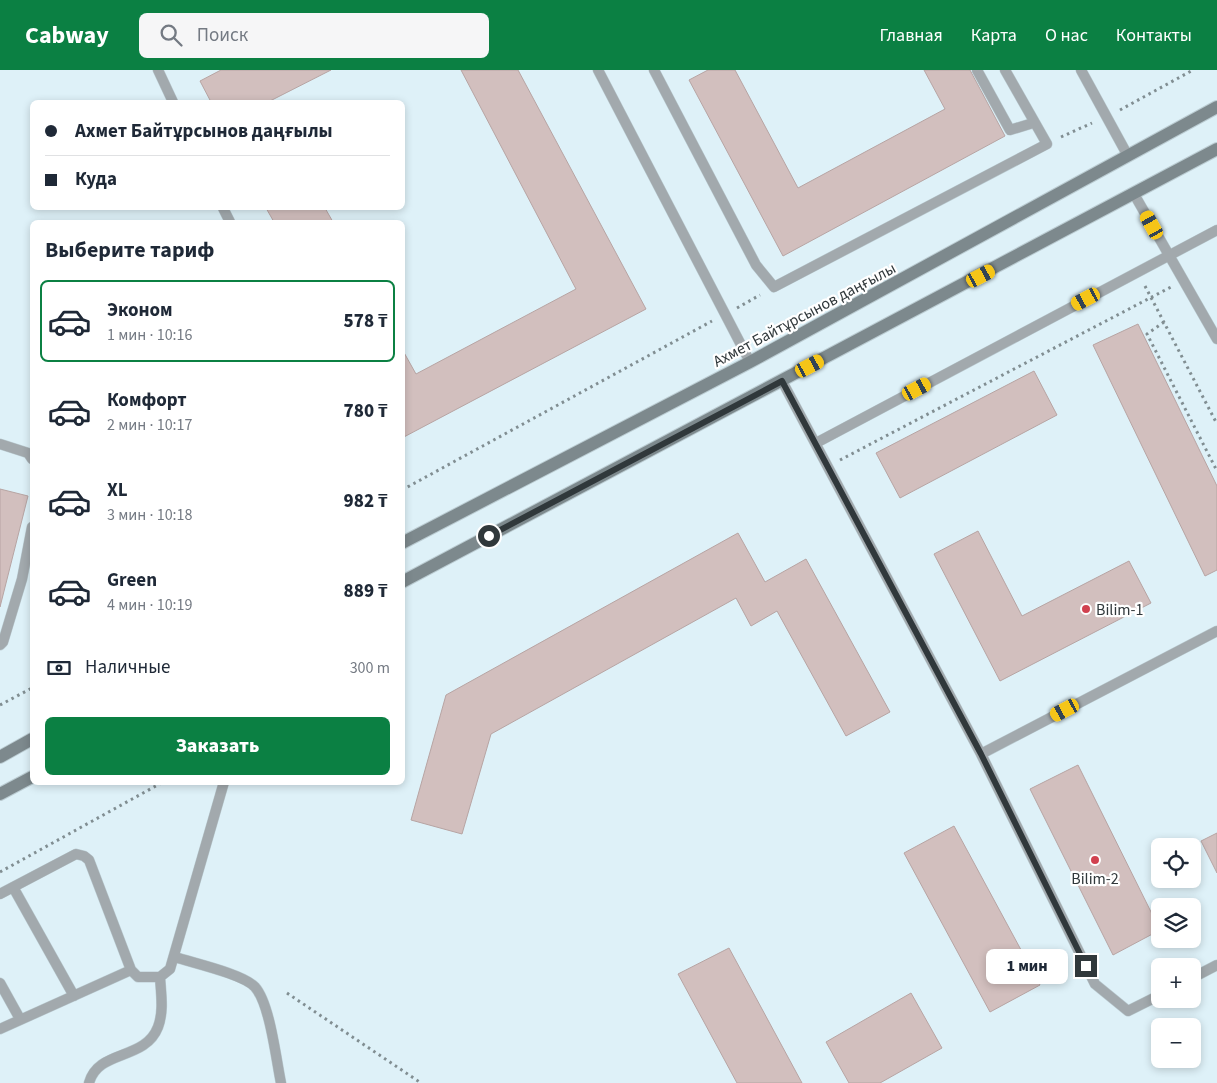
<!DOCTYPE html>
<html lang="ru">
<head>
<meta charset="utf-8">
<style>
  :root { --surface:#fff; --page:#f6f6f7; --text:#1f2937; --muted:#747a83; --line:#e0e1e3; --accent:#0b8043 }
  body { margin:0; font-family:"Source Sans 3",sans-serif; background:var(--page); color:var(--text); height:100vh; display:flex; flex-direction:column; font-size:19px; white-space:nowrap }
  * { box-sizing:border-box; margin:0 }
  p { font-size:16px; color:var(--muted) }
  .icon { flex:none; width:28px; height:28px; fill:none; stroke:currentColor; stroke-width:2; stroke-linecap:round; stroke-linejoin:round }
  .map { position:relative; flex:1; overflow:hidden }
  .drawer { position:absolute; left:30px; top:150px; width:375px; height:565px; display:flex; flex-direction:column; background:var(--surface); border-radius:8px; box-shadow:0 2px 8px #0003 }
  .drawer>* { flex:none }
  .guide { position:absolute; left:30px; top:30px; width:375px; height:110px; border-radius:8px; box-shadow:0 2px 8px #0003; display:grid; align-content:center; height:110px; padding:0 15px; background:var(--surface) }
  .controls { position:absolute; left:1151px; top:768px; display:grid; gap:10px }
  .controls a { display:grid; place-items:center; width:50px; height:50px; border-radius:8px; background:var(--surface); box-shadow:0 2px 8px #0003; font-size:25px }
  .end { position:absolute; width:22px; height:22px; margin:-11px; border:6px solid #30383b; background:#fff; box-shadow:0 0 0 2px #fff }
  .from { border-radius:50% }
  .bubble { position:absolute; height:35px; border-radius:8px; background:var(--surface); box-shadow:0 2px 8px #0003; font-size:16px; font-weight:800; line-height:35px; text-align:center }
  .car { position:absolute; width:15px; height:30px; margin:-15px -8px; border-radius:6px; box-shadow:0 0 4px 1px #0007; background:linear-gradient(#f5c518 24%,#345 0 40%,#f5c518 0 76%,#345 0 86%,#f5c518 0) }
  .guide b { display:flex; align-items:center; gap:18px; height:48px; font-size:19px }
  .guide b+b { border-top:1px solid var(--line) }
  .guide i { width:12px; height:12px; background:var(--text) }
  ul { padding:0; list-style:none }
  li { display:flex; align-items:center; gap:15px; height:82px; margin:0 10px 8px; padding:0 5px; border:2px solid transparent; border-radius:8px }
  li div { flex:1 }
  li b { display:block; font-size:19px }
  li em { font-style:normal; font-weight:800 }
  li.on { border-color:var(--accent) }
  li>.icon { width:45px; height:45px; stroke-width:1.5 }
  h2 { padding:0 15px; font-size:22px; line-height:60px }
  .pay { display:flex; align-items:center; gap:12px; height:55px; padding:0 15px; font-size:19px }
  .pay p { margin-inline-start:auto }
  .button { display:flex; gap:10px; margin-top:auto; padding:10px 15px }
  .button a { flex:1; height:58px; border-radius:8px; background:var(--accent); color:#fff; font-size:20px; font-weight:800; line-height:58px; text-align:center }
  header { display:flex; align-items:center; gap:30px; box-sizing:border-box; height:70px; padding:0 25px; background:var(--accent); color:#fff }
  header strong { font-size:24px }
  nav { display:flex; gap:28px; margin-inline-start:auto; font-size:18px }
  .search { width:350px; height:45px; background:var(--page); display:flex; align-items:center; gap:12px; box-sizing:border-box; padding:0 18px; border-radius:8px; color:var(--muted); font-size:19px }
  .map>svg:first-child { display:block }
  .building { fill:#d2bfbe; stroke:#b7a4a3 }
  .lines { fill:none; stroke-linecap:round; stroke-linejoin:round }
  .lane-casing { stroke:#bbccd2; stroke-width:11 }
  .secondary-casing { stroke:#bbccd2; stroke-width:14 }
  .path { stroke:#818e92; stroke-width:3; stroke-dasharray:2.5 4; stroke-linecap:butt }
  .lane { stroke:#a2a9ad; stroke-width:10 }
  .secondary { stroke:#7d898d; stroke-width:12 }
  .route { stroke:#30383b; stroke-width:6 }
  .poi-dot { fill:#d1414f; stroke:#fff; stroke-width:2 }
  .labels { text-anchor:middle; stroke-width:4.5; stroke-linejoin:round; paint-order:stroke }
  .street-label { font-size:16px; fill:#30383b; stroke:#fff }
  .poi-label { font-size:16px; fill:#30383b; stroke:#fff; text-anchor:start }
</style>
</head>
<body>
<header>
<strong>Cabway</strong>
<div class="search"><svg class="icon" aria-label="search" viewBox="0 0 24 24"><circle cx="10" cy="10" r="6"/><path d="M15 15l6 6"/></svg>Поиск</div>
<nav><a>Главная</a><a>Карта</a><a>О нас</a><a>Контакты</a></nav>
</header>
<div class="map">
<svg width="1217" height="1013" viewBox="0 0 1217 1013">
  <rect width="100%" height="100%" fill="#def1f8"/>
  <!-- building -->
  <path class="building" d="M221,0H331L268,32H211L200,11Z
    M461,0H518L646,239L402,368V279L416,304L576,219Z
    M708,0H735L798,118L945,39L924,0H970L1005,66L783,186L689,10Z
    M266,138H325L333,152H274Z
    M1138,254L1217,416V500L1205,506L1093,275Z
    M1034,301L1057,345L900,428L876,383Z
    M0,419L28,426L0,537Z
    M978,461L1022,546L1129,491L1151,533L1000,611L934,484Z
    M738,463L765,512L806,489L890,642L846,666L777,541L751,556L736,528L491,664L462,764L411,750L446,625Z
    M1078,695L1160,860L1113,885L1030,719Z
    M954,756L1040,915L990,942L904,783Z
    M1217,763V803L1201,771Z
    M729,878L802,1013H737L678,904Z
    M911,923L942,978L880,1013H849L826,972Z"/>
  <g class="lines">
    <defs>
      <path id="lane" d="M158,0L173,32
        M598,0L750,292
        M654,0L756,195L774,217L1047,74L1005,0
        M977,0L1010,60L1033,53
        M1081,0L1128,86
        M1134,124L1217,269
        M223,138L230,152
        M782,311L981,684L1217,561
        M816,373L1217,160
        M0,374L28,383L32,389
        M0,575L3,572L22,509L32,457
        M981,684L1095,914L1128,941L1160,925
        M13,817L74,926
        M0,824L76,784L84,786L89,790L131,900
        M175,887C193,893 243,904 255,917C270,934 276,989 281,1013
        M1192,908L1217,895
        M0,913L20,949
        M0,959L131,900L138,907H160L170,899L224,712
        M89,1013C98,979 145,991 158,957C164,941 161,924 160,907"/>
      <path id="secondary" d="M402,473L750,292L1217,37
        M402,512L1217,79
        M0,687L32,669
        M0,724L32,707"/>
    </defs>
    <!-- lane casing -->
    <use href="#lane" class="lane-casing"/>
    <!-- secondary casing -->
    <use href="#secondary" class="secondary-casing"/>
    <!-- path -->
    <path class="path" d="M1120,40L1193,0
      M1061,67L1092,53
      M1145,216L1217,354
      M737,238L760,225
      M1164,252L1147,264L1217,401
      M840,390L1171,217
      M402,420L712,251
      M0,635L32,618
      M0,802L163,712
      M287,923L421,1013"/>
    <!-- lane -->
    <use href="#lane" class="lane"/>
    <!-- secondary -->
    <use href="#secondary" class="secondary"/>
  </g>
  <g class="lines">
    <!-- route -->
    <path class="route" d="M489,466L782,311L981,684L1086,896"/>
  </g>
  <!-- markers -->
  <g class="poi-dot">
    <circle cx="1086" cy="539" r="5"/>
    <circle cx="1095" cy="790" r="5"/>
  </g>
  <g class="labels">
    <!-- street labels -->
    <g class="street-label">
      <text transform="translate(804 244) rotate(-28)" y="6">Ахмет Байтұрсынов даңғылы</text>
    </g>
    <!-- poi labels -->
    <g class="poi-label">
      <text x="1096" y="545">Bilim-1</text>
      <text x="1095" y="814" text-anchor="middle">Bilim-2</text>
    </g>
  </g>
</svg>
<div class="controls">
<a><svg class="icon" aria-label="locate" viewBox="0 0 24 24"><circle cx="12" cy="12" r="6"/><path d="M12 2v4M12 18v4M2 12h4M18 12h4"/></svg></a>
<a><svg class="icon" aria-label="layers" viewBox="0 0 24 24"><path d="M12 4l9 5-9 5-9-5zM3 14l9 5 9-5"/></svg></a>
<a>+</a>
<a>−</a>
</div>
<i class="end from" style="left:489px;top:466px"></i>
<i class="end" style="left:1086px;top:896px"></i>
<div class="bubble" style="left:986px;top:879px;width:82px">1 мин</div>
<i class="car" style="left:1152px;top:155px;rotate:331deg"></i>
<i class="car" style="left:981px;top:206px;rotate:62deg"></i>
<i class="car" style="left:1086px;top:229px;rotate:242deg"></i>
<i class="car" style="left:810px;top:296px;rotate:62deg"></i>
<i class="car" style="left:917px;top:319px;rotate:62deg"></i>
<i class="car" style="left:1065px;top:640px;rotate:242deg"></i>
<div class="guide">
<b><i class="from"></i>Ахмет Байтұрсынов даңғылы</b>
<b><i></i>Куда</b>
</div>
<section class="drawer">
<h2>Выберите тариф</h2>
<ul>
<li class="on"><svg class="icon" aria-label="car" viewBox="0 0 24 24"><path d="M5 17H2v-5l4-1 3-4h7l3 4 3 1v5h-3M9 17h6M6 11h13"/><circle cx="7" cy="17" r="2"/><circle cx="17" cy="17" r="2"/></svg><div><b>Эконом</b><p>1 мин · 10:16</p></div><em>578 ₸</em></li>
<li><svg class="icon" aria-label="car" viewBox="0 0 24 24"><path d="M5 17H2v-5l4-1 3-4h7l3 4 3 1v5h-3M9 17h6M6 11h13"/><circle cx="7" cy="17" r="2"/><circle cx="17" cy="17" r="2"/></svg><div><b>Комфорт</b><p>2 мин · 10:17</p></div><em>780 ₸</em></li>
<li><svg class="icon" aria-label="car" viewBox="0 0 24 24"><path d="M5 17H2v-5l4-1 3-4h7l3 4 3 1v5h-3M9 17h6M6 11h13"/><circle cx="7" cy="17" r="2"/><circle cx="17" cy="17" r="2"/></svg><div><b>XL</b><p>3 мин · 10:18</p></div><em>982 ₸</em></li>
<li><svg class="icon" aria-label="car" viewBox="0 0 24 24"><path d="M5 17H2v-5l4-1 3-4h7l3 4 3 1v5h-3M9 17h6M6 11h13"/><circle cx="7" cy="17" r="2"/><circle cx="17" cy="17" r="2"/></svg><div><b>Green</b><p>4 мин · 10:19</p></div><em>889 ₸</em></li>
</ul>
<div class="pay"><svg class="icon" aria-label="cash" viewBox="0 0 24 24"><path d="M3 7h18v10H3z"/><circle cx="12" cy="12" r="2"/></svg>Наличные<p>300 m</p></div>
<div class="button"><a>Заказать</a></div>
</section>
</div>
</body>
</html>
